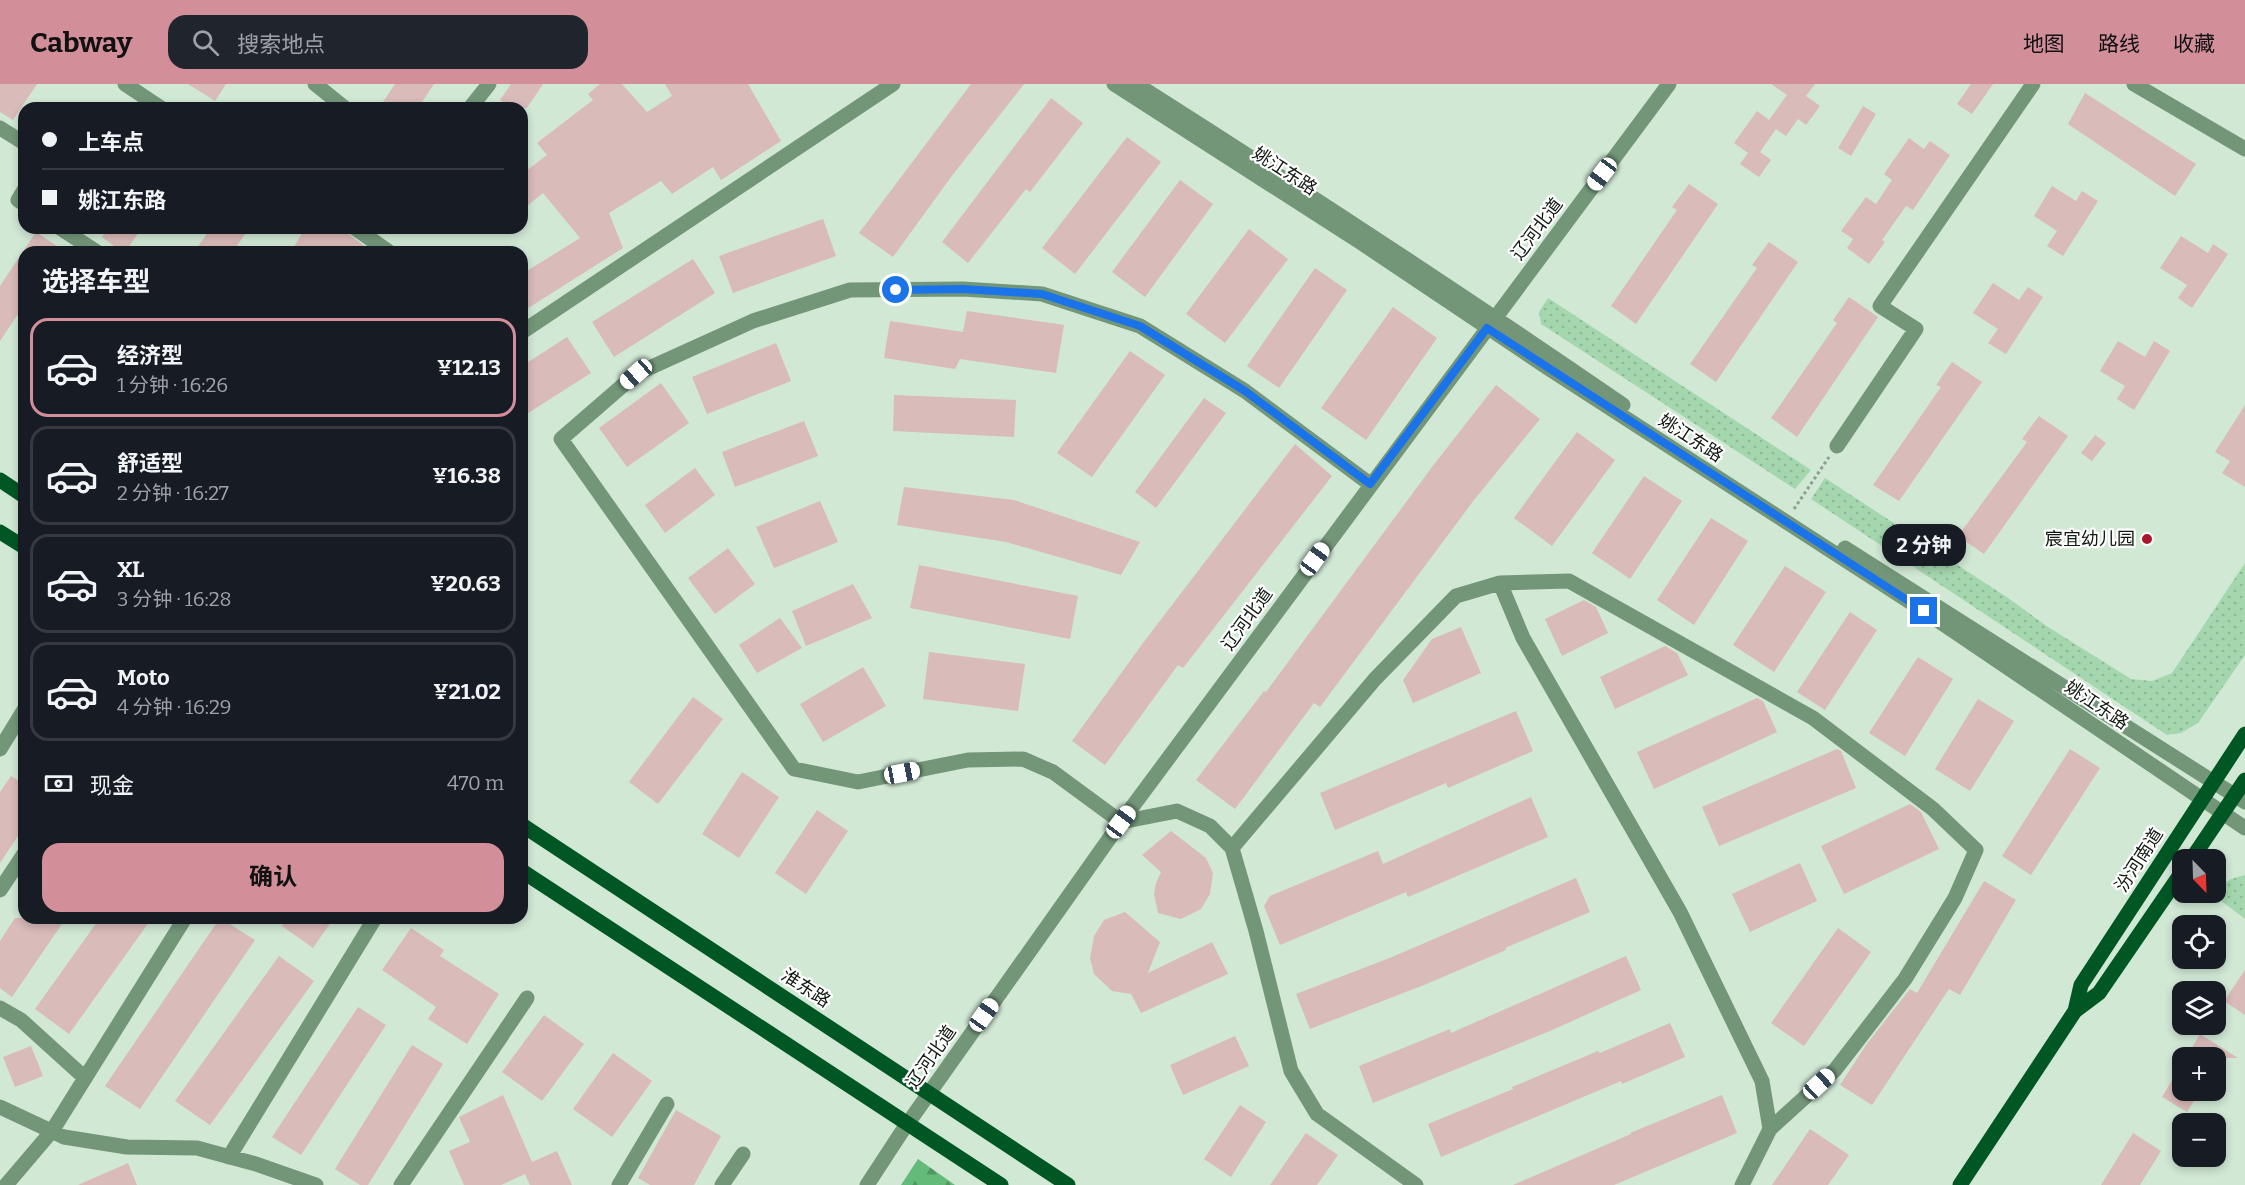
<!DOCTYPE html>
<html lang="zh">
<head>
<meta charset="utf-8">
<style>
  :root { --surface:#171b24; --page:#20242c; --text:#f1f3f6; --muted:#9ea1a6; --line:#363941; --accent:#d28f9a }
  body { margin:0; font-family:Bitter,"Noto Sans SC",serif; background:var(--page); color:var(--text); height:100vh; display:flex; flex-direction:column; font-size:22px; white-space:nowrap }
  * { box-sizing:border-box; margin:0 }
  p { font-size:20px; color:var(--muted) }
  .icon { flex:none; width:33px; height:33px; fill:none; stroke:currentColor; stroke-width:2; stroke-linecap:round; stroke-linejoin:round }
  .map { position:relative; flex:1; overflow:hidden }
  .sheet { position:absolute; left:18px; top:162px; width:510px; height:678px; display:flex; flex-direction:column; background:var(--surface); border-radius:18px; box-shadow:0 3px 9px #0003 }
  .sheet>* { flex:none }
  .guide { position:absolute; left:18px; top:18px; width:510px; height:132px; border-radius:18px; box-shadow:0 3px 9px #0003; display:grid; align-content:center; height:132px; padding:0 24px; background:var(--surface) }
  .needle { width:39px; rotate:157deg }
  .controls { position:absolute; left:2172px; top:765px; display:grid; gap:12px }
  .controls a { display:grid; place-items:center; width:54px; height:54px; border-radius:12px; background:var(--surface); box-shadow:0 3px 9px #0003; font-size:30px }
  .end { position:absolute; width:27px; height:27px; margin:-14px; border:8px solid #1a73e8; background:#fff; box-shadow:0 0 0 3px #fff }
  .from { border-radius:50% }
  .bubble { position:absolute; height:42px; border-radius:18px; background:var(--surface); box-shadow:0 3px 9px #0003; font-size:20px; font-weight:700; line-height:42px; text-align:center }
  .car { position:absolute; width:18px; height:36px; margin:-18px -9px; border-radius:8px; box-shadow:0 0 4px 2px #0007; background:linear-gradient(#fff 24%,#345 0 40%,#fff 0 76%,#345 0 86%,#fff 0) }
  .guide b { display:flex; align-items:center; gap:21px; height:57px; font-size:22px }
  .guide b+b { border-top:2px solid var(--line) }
  .guide i { width:15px; height:15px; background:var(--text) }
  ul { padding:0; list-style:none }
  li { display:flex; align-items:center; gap:18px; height:99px; margin:0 12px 9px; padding:0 12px; border:3px solid var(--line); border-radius:18px }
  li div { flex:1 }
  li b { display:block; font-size:22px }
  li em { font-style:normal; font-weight:700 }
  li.current { border-color:var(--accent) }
  li>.icon { width:54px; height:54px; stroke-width:1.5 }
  h2 { padding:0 24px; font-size:27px; line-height:72px }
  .pay { display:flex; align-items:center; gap:15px; height:66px; padding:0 24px; font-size:22px }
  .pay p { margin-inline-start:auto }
  .button { display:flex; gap:12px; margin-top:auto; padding:12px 24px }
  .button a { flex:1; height:69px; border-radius:18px; background:var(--accent); color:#111; font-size:24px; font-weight:700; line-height:69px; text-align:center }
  header { display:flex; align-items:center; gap:36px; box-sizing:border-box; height:84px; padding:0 30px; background:var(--accent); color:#111 }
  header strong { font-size:28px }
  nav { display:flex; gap:33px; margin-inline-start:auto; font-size:21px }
  .search { width:420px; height:54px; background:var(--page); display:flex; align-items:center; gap:15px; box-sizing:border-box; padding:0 21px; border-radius:18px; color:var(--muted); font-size:22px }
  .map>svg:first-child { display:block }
  .grass { fill:url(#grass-dots) }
  .forest { fill:url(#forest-firs) }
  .building { fill:#d9bbb9 }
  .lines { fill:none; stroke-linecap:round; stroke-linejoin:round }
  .path { stroke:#8d9f90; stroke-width:3; stroke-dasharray:3 3; stroke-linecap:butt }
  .minor { stroke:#739679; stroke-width:15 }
  .major { stroke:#005724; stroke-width:15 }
  .route { stroke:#1a73e8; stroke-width:8 }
  .poi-dot { fill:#ab152a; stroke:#fff; stroke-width:2 }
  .labels { text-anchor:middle; stroke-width:4.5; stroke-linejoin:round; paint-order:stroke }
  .street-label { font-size:18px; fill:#101811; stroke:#fff }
  .poi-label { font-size:18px; fill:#101811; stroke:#fff; text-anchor:end }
</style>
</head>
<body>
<header>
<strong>Cabway</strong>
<div class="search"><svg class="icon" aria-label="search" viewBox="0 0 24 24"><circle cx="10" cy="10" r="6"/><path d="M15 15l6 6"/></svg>搜索地点</div>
<nav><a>地图</a><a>路线</a><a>收藏</a></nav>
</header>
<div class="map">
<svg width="2245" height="1101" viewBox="0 0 2245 1101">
  <defs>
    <pattern id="grass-dots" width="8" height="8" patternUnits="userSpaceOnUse" patternTransform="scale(1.5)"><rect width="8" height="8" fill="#a4d7ae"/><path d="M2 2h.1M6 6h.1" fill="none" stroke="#8cb895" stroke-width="1.8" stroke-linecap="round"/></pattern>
    <pattern id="forest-firs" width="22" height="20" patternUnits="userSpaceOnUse" patternTransform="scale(1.5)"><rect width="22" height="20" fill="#63bb79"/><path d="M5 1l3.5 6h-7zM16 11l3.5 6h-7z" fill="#509762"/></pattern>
  </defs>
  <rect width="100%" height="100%" fill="#d1e8d5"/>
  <!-- grass -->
  <path class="grass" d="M1548,214L1811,386L1795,405L1541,240L1539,228Z
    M1825,394L2008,514L2048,543L2131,595L2152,597L2172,589L2245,479V571L2198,639L2181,649L2167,651L1811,415Z
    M2245,791V835L2215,812L2218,803L2231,795Z"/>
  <!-- forest -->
  <path class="forest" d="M918,1075L955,1101H901Z"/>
  <!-- building -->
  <path class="building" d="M0,0H37L13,36L0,28Z
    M188,0H226L215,17Z
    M395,0H434L418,24H379Z
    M511,0H543L527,24H512L500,16Z
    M600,0H622L647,28L672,12L665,0H748L781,57L721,96L713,83L672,110L661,97L609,129L623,164L522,228V190L580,154L543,109L522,126V90L547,71L537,59L593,16L588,10Z
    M971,0H1024L951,93L893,173L859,149Z
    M1771,0H1815L1806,12L1820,22L1806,41L1798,35L1786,52L1776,45L1760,68L1771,76L1759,93L1740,80L1748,69L1734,59L1757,27L1769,36L1787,11Z
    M1971,0H1993L1972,30L1957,20Z
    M2085,9L2196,80L2175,112L2068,40Z
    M1051,14L1083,39L1030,108L1026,105L968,179L942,158Z
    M1863,22L1876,30L1851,72L1838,64Z
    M1127,53L1161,78L1075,190L1042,164Z
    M1909,54L1924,65L1930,57L1950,71L1913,126L1906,122L1882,156L1885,158L1869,180L1847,164L1853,155L1841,147L1866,113L1876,120L1892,96L1884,90Z
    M1180,96L1213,120L1145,213L1112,188Z
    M1689,100L1718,120L1636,240L1611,222L1677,126L1672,123Z
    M2052,102L2076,117L2082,107L2098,117L2063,172L2047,162L2057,147L2034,132Z
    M823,135L836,172L733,209L719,172Z
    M108,144H142L125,168H122L102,153Z
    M211,144H249L233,168H194Z
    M305,144H341L372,168H291Z
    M1249,145L1288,175L1225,259L1186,230Z
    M36,148L66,168H24V221L0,257V202Z
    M2181,152L2208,169L2213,160L2228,170L2192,224L2178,214L2187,201L2160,184Z
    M1769,158L1798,178L1716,298L1690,280L1757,184L1752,181Z
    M693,175L715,209L614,273L592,238Z
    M1315,184L1347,206L1279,304L1247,282Z
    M1993,199L2019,216L2028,203L2043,213L2006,270L1988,259L1998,245L1973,229Z
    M1849,213L1878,233L1797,353L1771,334L1837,239L1833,236Z
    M1393,223L1437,254L1366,356L1321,324Z
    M967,227L1064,241L1056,289L960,275L955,285L884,274L890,237L963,248Z
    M567,253L591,289L522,333V282Z
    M2118,257L2145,273L2154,257L2170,267L2134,326L2117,315L2125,302L2100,287Z
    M776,259L791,297L707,330L692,293Z
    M1130,267L1165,291L1092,393L1057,369Z
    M1952,278L1982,298L1899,417L1873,401L1941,303L1936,301Z
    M661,299L689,339L627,383L599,344Z
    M1496,301L1540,335L1474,416L1320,623L1314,619L1235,725L1196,696L1264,607L1266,608L1432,383Z
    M894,311L1016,316L1014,353L893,347Z
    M1204,314L1226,329L1156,424L1135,408Z
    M2245,321V403L2222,389L2230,377L2215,368Z
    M2039,332L2068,352L1984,470L1958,452L2027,358L2022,355Z
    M804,337L818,372L735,403L722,368Z
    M1577,348L1615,376L1552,462L1514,434Z
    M2095,351L2106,359L2092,377L2081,369Z
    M1295,360L1332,392L1183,584L1178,581L1105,681L1072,657L1143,559Z
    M695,384L715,411L665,449L645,421Z
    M1644,392L1682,417L1630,495L1592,469Z
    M904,403L1014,416L1140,458L1121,491L1006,458L897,441Z
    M820,417L838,458L774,484L756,443Z
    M1711,434L1748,457L1694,541L1657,516Z
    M728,464L755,500L715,530L688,494Z
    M919,481L1078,512L1070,555L910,524Z
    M1785,482L1826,508L1774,588L1733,561Z
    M853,500L872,534L806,562L792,527Z
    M1584,516L1596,523L1608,549L1562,572L1545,535Z
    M1850,528L1877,546L1825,626L1797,608Z
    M780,534L802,564L757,589L739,561Z
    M1461,543L1481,589L1413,619L1403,596L1432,555Z
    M1665,562L1677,569L1688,591L1615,625L1600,593Z
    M929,568L1025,580L1018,627L923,615Z
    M1918,573L1953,595L1905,672L1869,649Z
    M863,583L886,622L823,658L800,620Z
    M693,613L723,635L658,720L629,698Z
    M1757,614L1763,617L1777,648L1654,705L1637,668Z
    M1978,615L2014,637L1970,707L1935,685Z
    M1516,627L1533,667L1448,704L1446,699L1335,746L1320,709Z
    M1837,665L1841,667L1856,704L1719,762L1702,723Z
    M2070,665L2100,684L2031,791L2002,772Z
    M742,688L779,713L739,774L702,750Z
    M11,692L24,700V743L0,779V708Z
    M1531,713L1548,753L1408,813L1406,808L1280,861L1264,822L1270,812L1378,767L1383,780Z
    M1910,720L1921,728L1939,765L1844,810L1821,762Z
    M817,726L848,747L806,810L775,789Z
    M1171,747L1206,774L1213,789L1210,810L1201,825L1181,835L1158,829L1154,810L1156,799L1161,788L1142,771Z
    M1800,779L1817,817L1750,848L1732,810Z
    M1576,794L1590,828L1505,864L1506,866L1424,901L1310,945L1296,910L1392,873Z
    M1984,797L2016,816L1960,911L1949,905L1872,1021L1840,1001L1866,961L1910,905L1917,909Z
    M1125,828L1160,858L1148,889L1212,858L1228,890L1141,929L1131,910L1112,907L1094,890L1090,874L1094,852L1104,836Z
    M15,834H66L12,913L0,904V857Z
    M100,834H152L69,950L35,925Z
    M220,834L255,856L140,1025L105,1002Z
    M288,834H334L313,864L282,842Z
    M411,844L444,866L440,872L499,910L467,960L428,935L436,923L382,886Z
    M1838,844L1871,868L1804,962L1771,939Z
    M279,872L314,897L210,1041L175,1017Z
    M1626,872L1641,906L1550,947L1373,1019L1359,982L1450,945L1451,949Z
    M2245,886V931L2224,917Z
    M358,923L386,941L301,1071L272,1053Z
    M544,931L584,960L542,1017L502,988Z
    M1670,939L1685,973L1622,1000L1621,997L1441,1073L1428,1040L1513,1005L1512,1003L1598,967L1600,969Z
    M2200,950L2238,974H2186Z
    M1235,952L1249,982L1183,1011L1170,981Z
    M412,961L443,980L368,1101H360L335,1085Z
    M31,962L43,992L15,1003L3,973Z
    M613,969L652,997L612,1053L573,1025Z
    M2182,979V1006H2201L2187,1028L2162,1013Z
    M503,1011L532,1078L557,1067L572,1101H530L525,1090L501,1101H464L449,1067L470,1058L459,1033Z
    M1722,1011L1737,1049L1614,1101H1513L1631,1050L1630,1049Z
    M1240,1021L1266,1038L1231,1093L1204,1075Z
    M676,1026L721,1052L694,1101H650L638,1094Z
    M1810,1045L1849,1071L1828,1101H1772Z
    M1306,1049L1338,1071L1317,1101H1270Z
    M2133,1049L2161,1067L2140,1101H2101Z
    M128,1079L137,1101H78Z"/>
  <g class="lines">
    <!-- path -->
    <path class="path" d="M1794,425L1829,373"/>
    <!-- minor -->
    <path class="minor" d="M125,0L161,24
      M315,0L345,24
      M1114,0L1360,158L1548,284L1924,527L2245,744
      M1136,0C1300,104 1463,211 1623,321
      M2134,0L2245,65
      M470,24L489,0
      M0,44L24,59
      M24,106L18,116L24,120
      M60,144L97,168
      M355,144L389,168
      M522,248L893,0
      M1837,362L1916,245L1880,222L2033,0
      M1370,400L1245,307L1140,242L1042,210L963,205L850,206L753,237L636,290L561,355L794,685L858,698L968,676L1023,675L1053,688L1121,738L1177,727L1210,742L1232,764L1256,847L1291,987L1317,1030L1416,1101
      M1845,464L2245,718
      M1500,499L1523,554L1680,828L1762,997L1770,1045L1742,1101
      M0,665L24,626
      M1232,764L1375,595L1456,512L1500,499L1569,497L1813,634L1933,725L1976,766L1955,814L1905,895L1835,986L1770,1045
      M0,806L24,770
      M0,924L21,936L85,994
      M0,1023L64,1053L127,1063L197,1064L256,1080L316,1101
      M229,1073L375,834
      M6,1101L52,1047L185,834
      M401,1101L527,914
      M619,1101L667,1020
      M722,1101L743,1070
      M867,1101L901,1049L1121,738L1669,0"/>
    <!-- major -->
    <path class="major" d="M0,396L24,412
      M0,448L24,463
      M522,741L1068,1101
      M2191,776L2245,696
      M522,787L1001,1101
      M2075,927L2081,901L2245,650
      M1960,1101L2075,927L2099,909L2182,788"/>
  </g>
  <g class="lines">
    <!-- route -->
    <path class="route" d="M896,206L963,205L1042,210L1140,242L1245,307L1370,400L1487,244L1924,527"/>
  </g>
  <!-- markers -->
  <circle class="poi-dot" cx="2147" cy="455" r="6"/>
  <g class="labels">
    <!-- street labels -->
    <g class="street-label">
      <text transform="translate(1285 87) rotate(33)" y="6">姚江东路</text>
      <text transform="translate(1537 145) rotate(-53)" y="6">辽河北道</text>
      <text transform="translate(1691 354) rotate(33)" y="6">姚江东路</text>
      <text transform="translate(1247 535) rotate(-54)" y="6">辽河北道</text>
      <text transform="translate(2097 621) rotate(34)" y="6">姚江东路</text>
      <text transform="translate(2139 776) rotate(-57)" y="6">汾河南道</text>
      <text transform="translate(806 904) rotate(33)" y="6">淮东路</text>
      <text transform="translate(931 973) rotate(-55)" y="6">辽河北道</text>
    </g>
    <!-- poi labels -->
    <g class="poi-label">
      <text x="2135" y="461">宸宜幼儿园</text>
    </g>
  </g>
</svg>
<div class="controls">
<a><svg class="needle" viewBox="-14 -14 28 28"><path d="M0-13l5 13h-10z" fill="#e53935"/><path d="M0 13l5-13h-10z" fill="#9ea1a6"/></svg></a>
<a><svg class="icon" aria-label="locate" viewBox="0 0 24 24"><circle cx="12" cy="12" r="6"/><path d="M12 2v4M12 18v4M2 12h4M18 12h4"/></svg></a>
<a><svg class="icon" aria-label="layers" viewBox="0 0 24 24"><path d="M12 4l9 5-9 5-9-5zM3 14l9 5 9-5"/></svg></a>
<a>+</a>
<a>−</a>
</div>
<i class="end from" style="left:896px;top:206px"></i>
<i class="end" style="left:1924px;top:527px"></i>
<div class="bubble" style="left:1882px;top:440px;width:84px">2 分钟</div>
<i class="car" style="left:1602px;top:90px;rotate:217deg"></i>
<i class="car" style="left:636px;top:290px;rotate:229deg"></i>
<i class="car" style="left:1315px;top:475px;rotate:36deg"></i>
<i class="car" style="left:902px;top:689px;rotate:79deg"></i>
<i class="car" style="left:1121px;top:738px;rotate:37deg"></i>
<i class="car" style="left:984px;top:931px;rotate:35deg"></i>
<i class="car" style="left:1819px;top:1000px;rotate:47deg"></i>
<div class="guide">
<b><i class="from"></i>上车点</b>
<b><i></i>姚江东路</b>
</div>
<section class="sheet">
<h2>选择车型</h2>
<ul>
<li class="current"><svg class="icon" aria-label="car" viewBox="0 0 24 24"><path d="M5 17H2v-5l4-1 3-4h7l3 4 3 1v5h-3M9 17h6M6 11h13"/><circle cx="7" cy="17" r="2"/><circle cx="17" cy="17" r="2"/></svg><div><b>经济型</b><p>1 分钟 · 16:26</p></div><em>¥12.13</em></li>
<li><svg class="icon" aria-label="car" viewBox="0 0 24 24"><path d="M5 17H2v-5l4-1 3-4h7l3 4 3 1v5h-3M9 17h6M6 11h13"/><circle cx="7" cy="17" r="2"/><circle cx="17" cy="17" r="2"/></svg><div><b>舒适型</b><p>2 分钟 · 16:27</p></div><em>¥16.38</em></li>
<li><svg class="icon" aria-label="car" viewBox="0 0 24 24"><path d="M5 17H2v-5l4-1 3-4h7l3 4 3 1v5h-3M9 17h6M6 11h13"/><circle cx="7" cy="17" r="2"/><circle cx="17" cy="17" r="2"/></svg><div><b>XL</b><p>3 分钟 · 16:28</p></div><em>¥20.63</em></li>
<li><svg class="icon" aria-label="car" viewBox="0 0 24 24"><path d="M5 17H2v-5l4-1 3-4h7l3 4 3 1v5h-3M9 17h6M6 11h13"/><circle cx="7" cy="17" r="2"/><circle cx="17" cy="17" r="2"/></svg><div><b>Moto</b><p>4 分钟 · 16:29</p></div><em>¥21.02</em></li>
</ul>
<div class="pay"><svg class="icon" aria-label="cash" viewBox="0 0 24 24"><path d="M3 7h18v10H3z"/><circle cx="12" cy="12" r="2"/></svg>现金<p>470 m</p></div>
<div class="button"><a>确认</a></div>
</section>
</div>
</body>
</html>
